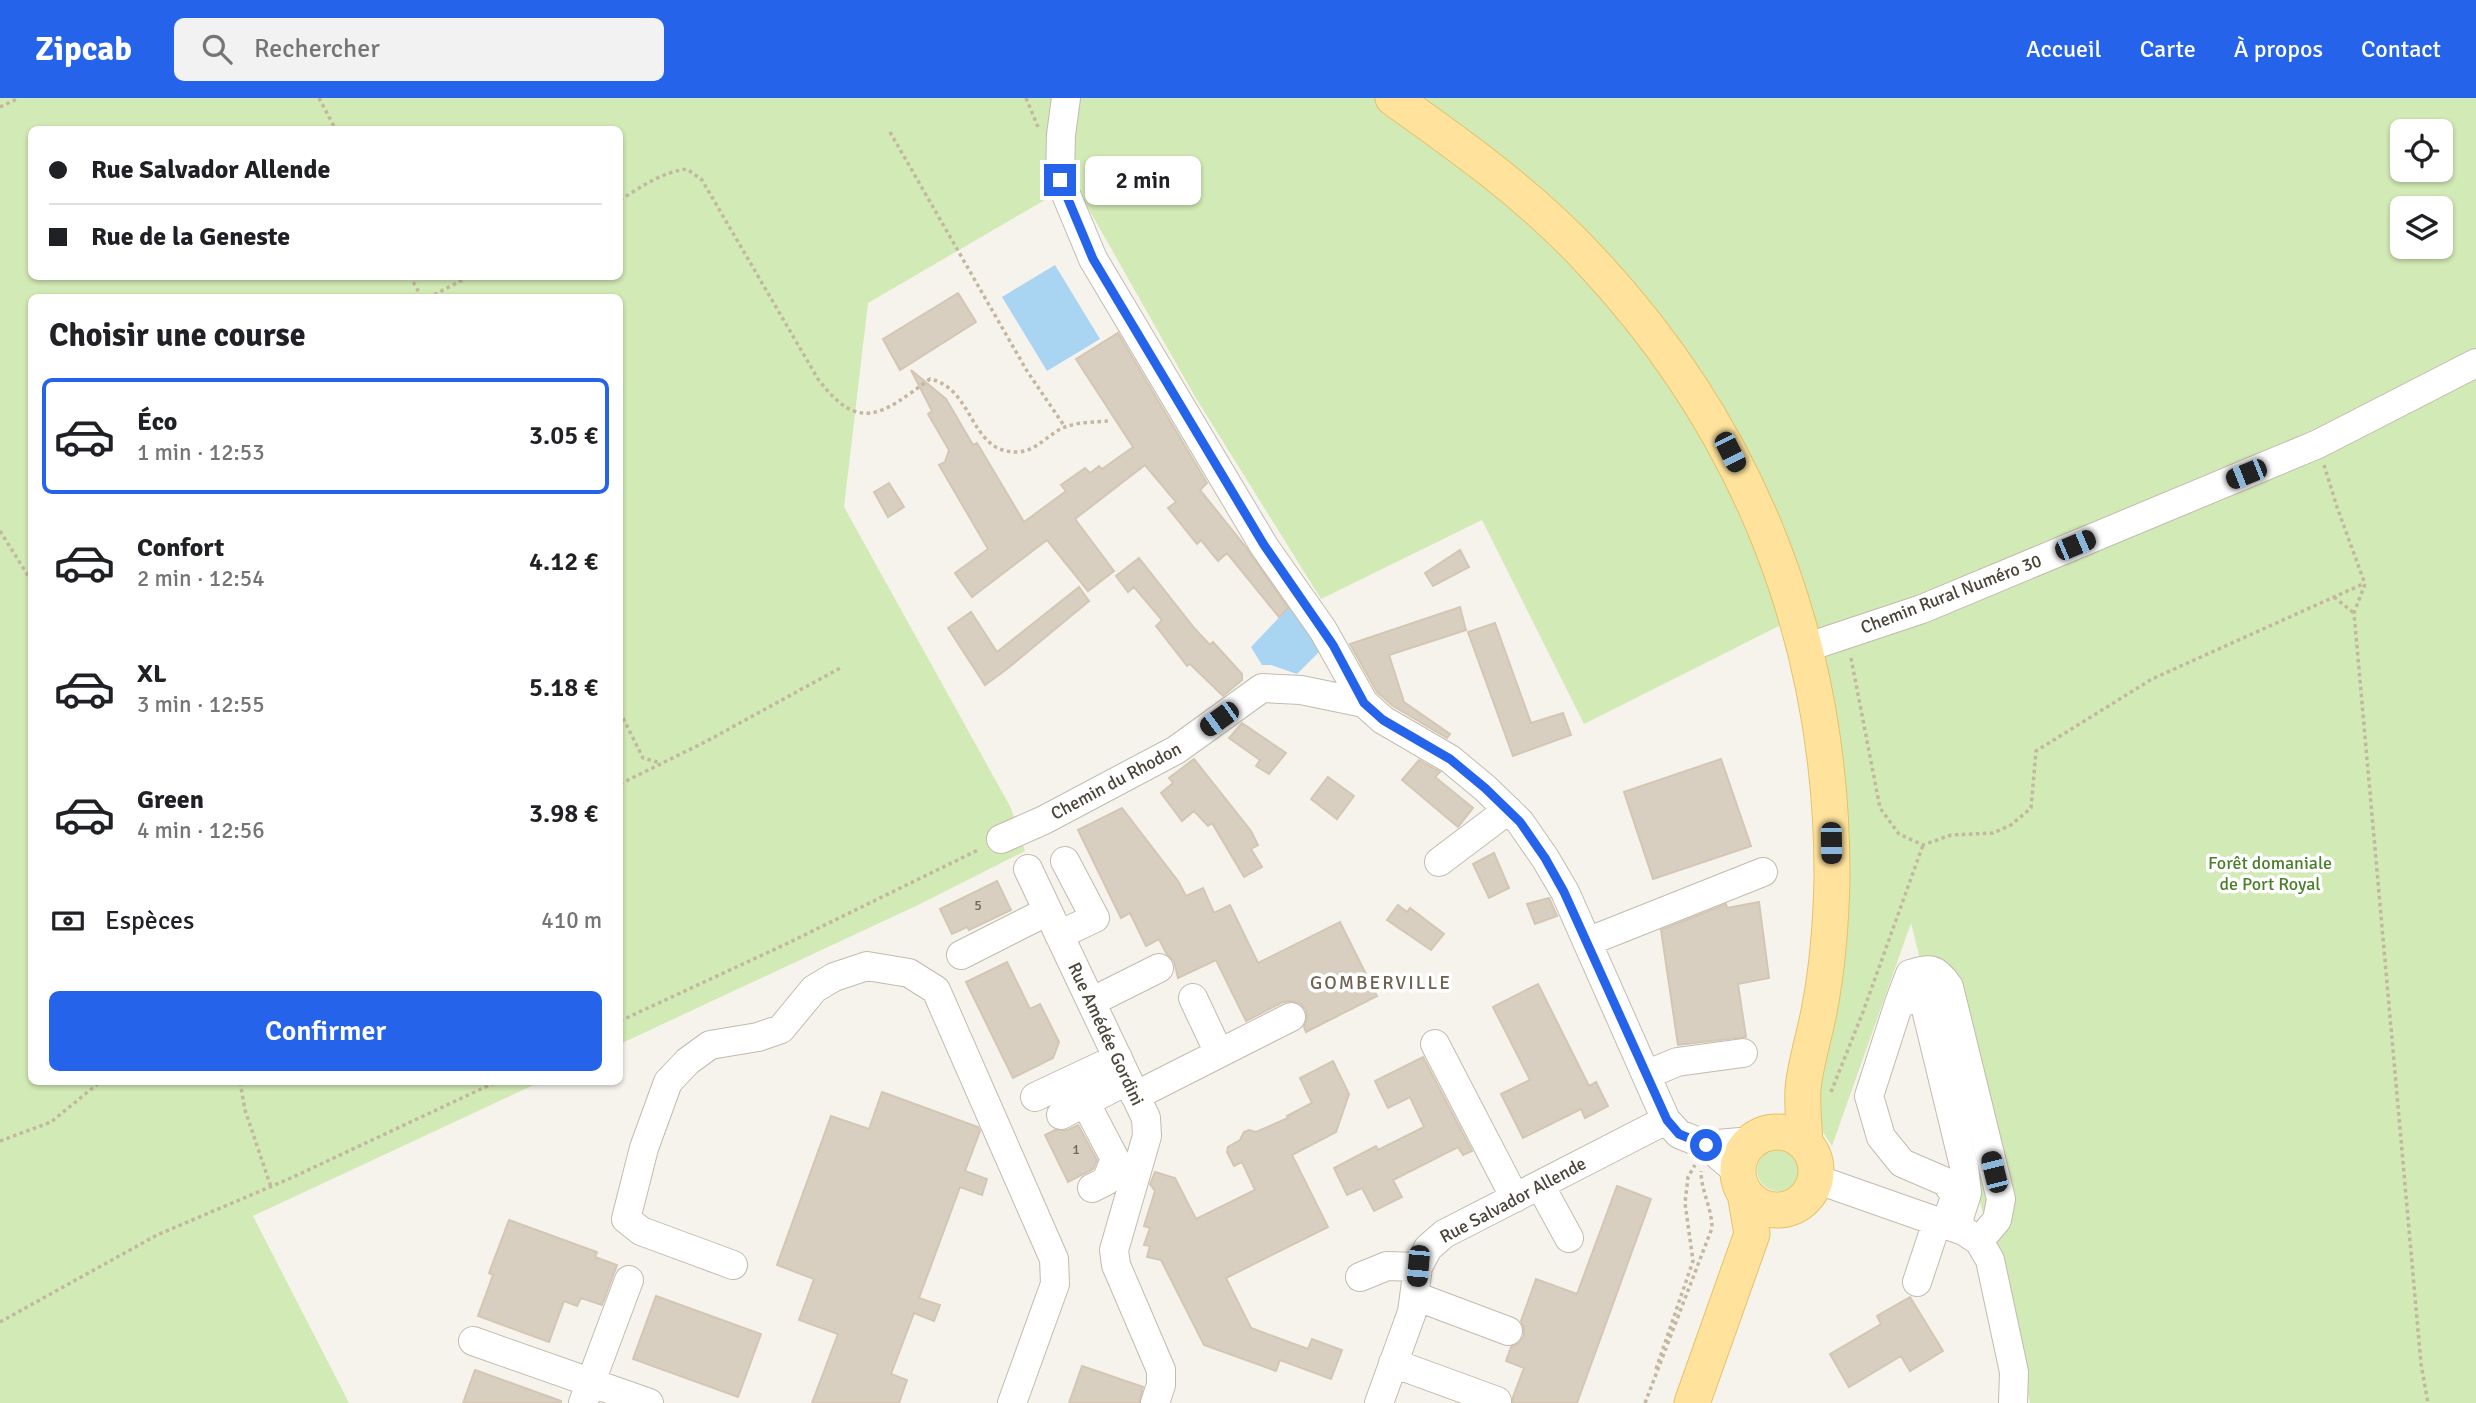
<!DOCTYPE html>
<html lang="fr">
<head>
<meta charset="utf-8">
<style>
  :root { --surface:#fff; --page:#f2f2f2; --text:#202124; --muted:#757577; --line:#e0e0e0; --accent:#2563eb }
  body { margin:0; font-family:Signika,sans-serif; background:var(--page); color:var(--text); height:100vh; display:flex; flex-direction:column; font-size:26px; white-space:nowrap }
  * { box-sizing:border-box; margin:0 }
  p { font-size:23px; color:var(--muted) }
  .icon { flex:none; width:38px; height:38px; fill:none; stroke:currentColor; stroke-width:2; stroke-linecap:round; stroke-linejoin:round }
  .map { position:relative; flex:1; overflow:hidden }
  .drawer { position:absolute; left:28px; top:196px; width:595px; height:791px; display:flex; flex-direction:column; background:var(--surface); border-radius:10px; box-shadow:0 2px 5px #0004 }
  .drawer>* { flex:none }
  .top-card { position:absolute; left:28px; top:28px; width:595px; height:154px; border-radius:10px; box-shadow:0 2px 5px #0004; display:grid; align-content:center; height:154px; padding:0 21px; background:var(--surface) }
  .buttons { position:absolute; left:2390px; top:21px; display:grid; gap:14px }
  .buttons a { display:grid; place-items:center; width:63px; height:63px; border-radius:10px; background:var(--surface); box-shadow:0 2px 5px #0004; font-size:35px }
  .end { position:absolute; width:32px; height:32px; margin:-16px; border:9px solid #2563eb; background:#fff; box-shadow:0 0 0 4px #fff }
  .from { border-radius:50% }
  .bubble { position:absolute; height:49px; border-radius:10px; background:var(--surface); box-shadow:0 2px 5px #0004; font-size:23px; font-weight:600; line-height:49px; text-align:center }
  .car { position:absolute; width:21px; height:42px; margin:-21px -10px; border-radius:9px; box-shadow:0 0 5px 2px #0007; background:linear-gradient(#222 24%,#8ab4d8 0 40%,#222 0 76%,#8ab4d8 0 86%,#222 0) }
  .top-card b { display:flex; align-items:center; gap:24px; height:66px; font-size:26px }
  .top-card b+b { border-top:2px solid var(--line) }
  .top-card i { width:18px; height:18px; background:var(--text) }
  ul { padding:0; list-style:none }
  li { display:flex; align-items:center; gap:21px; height:116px; margin:0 14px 10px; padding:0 7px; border:4px solid transparent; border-radius:10px }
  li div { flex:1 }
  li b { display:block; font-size:26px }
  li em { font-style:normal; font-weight:600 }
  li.on { border-color:var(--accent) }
  li>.icon { width:63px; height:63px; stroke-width:1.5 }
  h2 { padding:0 21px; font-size:32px; line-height:84px }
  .pay { display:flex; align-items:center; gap:18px; height:77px; padding:0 21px; font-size:26px }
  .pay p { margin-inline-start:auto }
  .action { display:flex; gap:14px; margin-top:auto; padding:14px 21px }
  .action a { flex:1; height:80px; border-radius:10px; background:var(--accent); color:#fff; font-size:28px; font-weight:600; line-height:80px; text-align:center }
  header { display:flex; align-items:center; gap:42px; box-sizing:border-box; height:98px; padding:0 35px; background:var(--accent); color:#fff }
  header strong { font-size:33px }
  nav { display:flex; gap:38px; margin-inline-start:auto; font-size:24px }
  .search { width:490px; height:63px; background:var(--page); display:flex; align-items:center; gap:18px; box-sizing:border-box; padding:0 24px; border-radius:10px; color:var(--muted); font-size:26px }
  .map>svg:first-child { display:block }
  .green { fill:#d2eab5; fill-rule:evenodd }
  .water { fill:#a9d4f2 }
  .building { fill:#d8cfc1; stroke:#d3c7b4; stroke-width:2 }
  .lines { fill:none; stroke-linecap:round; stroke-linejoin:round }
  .minor-casing { stroke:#c2bbae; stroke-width:30 }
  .major-casing { stroke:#e6c16a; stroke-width:37 }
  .path { stroke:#c4b79f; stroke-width:3.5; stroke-dasharray:3.5 3.5; stroke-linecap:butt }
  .minor { stroke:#fff; stroke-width:28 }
  .major { stroke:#ffe39c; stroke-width:35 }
  .route { stroke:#2563eb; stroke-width:9 }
  .labels { text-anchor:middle; stroke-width:7; stroke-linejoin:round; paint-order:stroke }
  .number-label { font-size:14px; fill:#6e675b }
  .street-label { font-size:18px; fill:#4b4439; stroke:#fff }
  .park-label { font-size:18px; fill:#4a7f2a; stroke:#fff }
  .neighbourhood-label { font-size:19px; letter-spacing:2px; fill:#6e6250; stroke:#fff }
</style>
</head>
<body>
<header>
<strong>Zipcab</strong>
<div class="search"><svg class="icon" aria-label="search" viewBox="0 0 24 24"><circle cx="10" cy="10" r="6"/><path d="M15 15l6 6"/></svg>Rechercher</div>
<nav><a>Accueil</a><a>Carte</a><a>À propos</a><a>Contact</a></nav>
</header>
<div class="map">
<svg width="2476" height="1305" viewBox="0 0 2476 1305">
  <rect width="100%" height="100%" fill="#f6f3ec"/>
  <!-- green -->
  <path class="green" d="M0,0H2476V1305H2030L1911,825L1832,1048L1817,1025L1812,993L1839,841L1809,513L1584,626L1482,422L1321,501L1194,297L1074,85L868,205L844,409L1011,710L1025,753L918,807L620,946V200H32V984H540L253,1118L349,1305H0ZM32,32H620V178H32ZM2403,33H2441V72H2403ZM2403,110H2441V149H2403Z
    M1757 1072a21 21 0 1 1 42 0a21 21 0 1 1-42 0Z"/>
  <!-- water -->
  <path class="water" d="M1055,167L1100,241L1047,273L1002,199Z
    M1293,505L1322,551L1297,576L1271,567H1262L1251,549Z"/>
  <!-- building -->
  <path class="building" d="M958,195L976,224L900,272L883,241Z
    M1118,235L1207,385L1200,392L1245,448L1288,510L1279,519L1227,455L1218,463L1201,442L1197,446L1168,410L1176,404L1145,367L1075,421L1114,473L1088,493L1047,442L972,499L955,475L988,451L939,367L945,364L949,352L928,316L932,313L911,272L946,301L973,347L977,345L1024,424L1066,393L1061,387L1085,370L1090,375L1099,368L1102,371L1133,349L1076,261Z
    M889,385L904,409L888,419L874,394Z
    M1460,452L1469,469L1433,488L1425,475Z
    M1139,460L1195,531L1210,547L1213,544L1242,576V582L1223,598L1190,566L1187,568L1156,528L1162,522L1134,489L1128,494L1116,478Z
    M1079,489L1089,503L1007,571L985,587L948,530L971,514L997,554Z
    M1460,509L1466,532L1389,557L1404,604L1450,636L1447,640L1393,608L1377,594L1350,546Z
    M1495,525L1531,625L1563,615L1571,637L1513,658L1468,534Z
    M1242,625L1286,655L1269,676L1256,668L1260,662L1229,640Z
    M1194,661L1251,733L1258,747L1251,751L1262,769L1244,779L1212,725L1208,728L1194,713L1182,723L1161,695L1173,685L1169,680Z
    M1721,661L1751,748L1653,781L1624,694Z
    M1419,662L1440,674L1435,679L1473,710L1458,729L1402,682Z
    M1328,679L1354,698L1337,721L1311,701Z
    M1122,710L1178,783L1186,798L1203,790L1214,815L1230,807L1258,865L1340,824L1377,898L1306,934L1304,929L1307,921L1306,912L1301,906L1293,903L1283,904L1246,923L1216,862L1178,880L1174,863L1166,855L1159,841L1146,848L1130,815L1121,820L1078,732Z
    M1494,755L1509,790L1489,800L1473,766Z
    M997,783L1011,812L969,832L967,829L952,836L940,811Z
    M1549,800L1557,818L1535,826L1527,806Z
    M1759,804L1769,880L1738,886L1746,939L1678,947L1661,832L1726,806L1727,810Z
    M1398,807L1407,814L1410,810L1444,836L1431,852L1387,822Z
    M1007,864L1030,911L1040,906L1059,944L1053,960L1013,980L966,884Z
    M1538,886L1589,988L1596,984L1608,1008L1585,1020L1581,1011L1523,1040L1501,996L1530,982L1493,909Z
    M1423,959L1472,1053L1463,1057L1458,1049L1393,1082L1402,1099L1374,1113L1362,1090L1347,1097L1334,1070L1376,1048L1378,1052L1424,1029L1410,999L1388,1010L1375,983Z
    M1333,963L1349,996L1336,1034L1292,1057L1328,1129L1226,1180L1251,1230L1308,1251L1312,1241L1342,1252L1331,1281L1280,1262L1276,1273L1204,1247L1161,1162L1147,1159L1150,1148L1144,1147L1150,1130L1144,1128L1155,1093L1150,1086L1155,1074L1175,1080L1196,1121L1255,1092L1242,1064L1234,1068L1227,1054L1228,1049L1240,1042L1244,1034L1249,1032L1256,1034L1288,1020L1287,1018L1312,1005L1300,980Z
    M882,994L978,1029L980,1033L965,1073L987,1081L982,1097L960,1089L919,1200L940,1207L934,1223L914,1215L891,1276L907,1282L899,1305H812L838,1236L799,1222L814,1181L777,1167L831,1018L869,1031Z
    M1078,1027L1097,1062L1093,1071L1068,1084L1045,1037L1055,1032H1068Z
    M1617,1088L1651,1101L1577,1305H1513V1299L1524,1270L1506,1263L1511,1249L1519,1245L1524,1238V1230L1521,1223L1536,1181L1577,1196Z
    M509,1122L597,1154L595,1159L617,1167L602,1207L581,1200L577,1208L564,1203L549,1244L478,1218L493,1177L489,1175Z
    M656,1198L761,1236L738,1299L633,1261Z
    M1910,1199L1943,1253L1910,1273L1901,1258L1849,1289L1830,1256L1881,1226L1877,1218Z
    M1082,1268L1143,1289L1139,1305H1069Z
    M475,1272L561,1303V1305H463Z"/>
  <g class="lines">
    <defs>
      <path id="minor" d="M1066,0L1061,37L1060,82L1093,161L1264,448L1323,532L1364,605L1383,622L1450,661L1485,690L1520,724L1545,760L1565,794L1666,1022L1679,1036L1706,1047L1738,1074
        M1805,550L1922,511L2318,346L2476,265
        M1001,741L1044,722L1176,652L1262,590L1301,592L1364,605
        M1439,764L1508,712
        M1028,771L1146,1020L1147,1038L1114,1152L1116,1167L1161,1272V1287L1155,1305
        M1059,837L1095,820L1065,763
        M1587,844L1763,774
        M961,857L1048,813
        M1193,900L1219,955
        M1091,904L1159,870
        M1899,905L1910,876C1930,870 1936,869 1949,889L2001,1101L1997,1122L1979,1143
        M1435,946L1515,1100
        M1646,977L1677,964L1743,955
        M1135,998L1291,919
        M1035,999L1118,960
        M1085,1004L1115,1061L1106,1083L1092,1090
        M1061,1017L1128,982
        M1706,1047L1752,1043
        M1816,1081L1964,1133L1979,1143L1990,1162L2014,1274L2013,1305
        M1540,1087L1569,1140
        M1946,1127L1955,1098L1946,1084L1902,1065L1881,1039L1869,998L1899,905L1923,899L1964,1068L1967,1095L1956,1130
        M733,1167L641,1133L626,1121L644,1050L668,984L688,963L710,947L758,939L781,931L814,891L834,879L867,868L909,875L936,892L1054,1161L1055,1186L1012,1305
        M1360,1179L1387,1168L1418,1169
        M1917,1184L1937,1124
        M1415,1198L1508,1233
        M473,1243L649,1305
        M1393,1265L1497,1303
        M583,1305L629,1182
        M1379,1305L1412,1214L1418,1169L1428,1150L1444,1136L1666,1022"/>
      <path id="major" d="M1393,0C1462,49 1532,99 1589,161C1751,333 1833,545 1832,781C1831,824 1828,866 1820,908C1816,933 1805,966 1803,991C1802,1008 1804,1027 1805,1045
        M1738 1073a39 39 0 1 1 78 0a39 39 0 1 1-78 0Z
        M1692,1305L1752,1136L1745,1095"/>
    </defs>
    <!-- minor casing -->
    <use href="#minor" class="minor-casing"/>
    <!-- major casing -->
    <use href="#major" class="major-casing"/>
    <!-- path -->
    <path class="path" d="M319,0L336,32
      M1026,0L1038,29
      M0,9L19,0
      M890,34L1027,273L1065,329
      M620,102C641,89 662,74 687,71L702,82L818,281C860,337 883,315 930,281C975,291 969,355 1017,354C1036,354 1049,335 1065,329C1078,324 1095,324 1108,323
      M410,178L422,200
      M428,200L470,178
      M2324,367L2337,409L2365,486L2354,515L2421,1266L2428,1305
      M0,433L32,484
      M2334,499L2354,515
      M1851,560L1880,710L1899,736L1923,747L1951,737L1993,735L2011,727L2031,710L2036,653L2152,581L2363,486
      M620,614L643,660L661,665
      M620,686L707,643L842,569
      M620,923L786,846L980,751
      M240,984L245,1012L271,1089
      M1831,994L1863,914L1923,747
      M0,1043L51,1024L100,984
      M0,1224L157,1137L291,1080L496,984
      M1656,1271L1693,1163L1685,1105L1688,1079L1695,1067
      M1645,1305L1712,1130C1712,1110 1701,1093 1701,1073"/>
    <!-- minor -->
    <use href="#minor" class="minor"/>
    <!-- major -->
    <use href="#major" class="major"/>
  </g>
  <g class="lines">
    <!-- route -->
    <path class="route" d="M1060,82L1093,161L1264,447L1333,547L1364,605L1383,622L1450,661L1485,690L1520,724L1545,760L1564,794L1667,1022L1679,1036L1706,1047"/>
  </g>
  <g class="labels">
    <!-- number labels -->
    <g class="number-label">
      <text x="978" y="812">5</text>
      <text x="1076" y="1056">1</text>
    </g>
    <!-- street labels -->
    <g class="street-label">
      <text transform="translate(1951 496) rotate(-21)" y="6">Chemin Rural Numéro 30</text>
      <text transform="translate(1116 683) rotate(-28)" y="6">Chemin du Rhodon</text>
      <text transform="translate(1106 936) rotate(65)" y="6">Rue Amédée Gordini</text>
      <text transform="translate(1513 1102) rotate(-28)" y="6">Rue Salvador Allende</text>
    </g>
    <!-- park labels -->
    <g class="park-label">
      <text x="2270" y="771">Forêt domaniale<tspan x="2270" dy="21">de Port Royal</tspan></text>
    </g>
    <!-- neighbourhood labels -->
    <g class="neighbourhood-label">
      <text x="1381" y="891">GOMBERVILLE</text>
    </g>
  </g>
</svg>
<div class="buttons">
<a><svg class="icon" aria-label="locate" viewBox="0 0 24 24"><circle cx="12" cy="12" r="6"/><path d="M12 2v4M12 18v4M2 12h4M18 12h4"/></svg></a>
<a><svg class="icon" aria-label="layers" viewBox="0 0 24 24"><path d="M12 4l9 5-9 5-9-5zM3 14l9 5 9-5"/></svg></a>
</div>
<i class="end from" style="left:1706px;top:1047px"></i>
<i class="end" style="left:1060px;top:82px"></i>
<div class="bubble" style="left:1085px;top:58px;width:116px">2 min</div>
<i class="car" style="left:1730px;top:354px;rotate:153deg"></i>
<i class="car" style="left:2246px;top:376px;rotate:248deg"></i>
<i class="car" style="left:2075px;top:447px;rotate:67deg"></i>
<i class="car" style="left:1219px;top:621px;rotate:234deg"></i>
<i class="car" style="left:1831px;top:745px;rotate:179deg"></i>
<i class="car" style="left:1994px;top:1074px;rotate:346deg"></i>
<i class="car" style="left:1418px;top:1168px;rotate:185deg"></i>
<div class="top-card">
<b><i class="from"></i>Rue Salvador Allende</b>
<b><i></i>Rue de la Geneste</b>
</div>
<section class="drawer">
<h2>Choisir une course</h2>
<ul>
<li class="on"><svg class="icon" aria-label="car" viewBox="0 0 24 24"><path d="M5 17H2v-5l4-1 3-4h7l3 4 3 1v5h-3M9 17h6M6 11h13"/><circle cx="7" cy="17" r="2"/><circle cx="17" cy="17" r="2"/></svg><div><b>Éco</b><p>1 min · 12:53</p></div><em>3.05 €</em></li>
<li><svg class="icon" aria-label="car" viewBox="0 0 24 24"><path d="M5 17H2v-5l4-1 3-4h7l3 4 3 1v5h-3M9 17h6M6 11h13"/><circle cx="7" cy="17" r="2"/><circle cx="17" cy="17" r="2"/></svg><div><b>Confort</b><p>2 min · 12:54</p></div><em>4.12 €</em></li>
<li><svg class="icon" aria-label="car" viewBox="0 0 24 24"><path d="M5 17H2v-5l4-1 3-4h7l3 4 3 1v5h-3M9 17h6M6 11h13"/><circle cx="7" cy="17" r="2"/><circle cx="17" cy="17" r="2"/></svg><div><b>XL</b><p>3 min · 12:55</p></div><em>5.18 €</em></li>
<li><svg class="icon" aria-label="car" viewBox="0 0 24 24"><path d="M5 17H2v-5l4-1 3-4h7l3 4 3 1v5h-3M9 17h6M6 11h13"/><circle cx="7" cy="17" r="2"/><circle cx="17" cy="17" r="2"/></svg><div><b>Green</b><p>4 min · 12:56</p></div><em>3.98 €</em></li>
</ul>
<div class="pay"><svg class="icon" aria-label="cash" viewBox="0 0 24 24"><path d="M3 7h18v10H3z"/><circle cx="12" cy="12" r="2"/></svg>Espèces<p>410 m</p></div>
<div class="action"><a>Confirmer</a></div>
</section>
</div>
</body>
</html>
